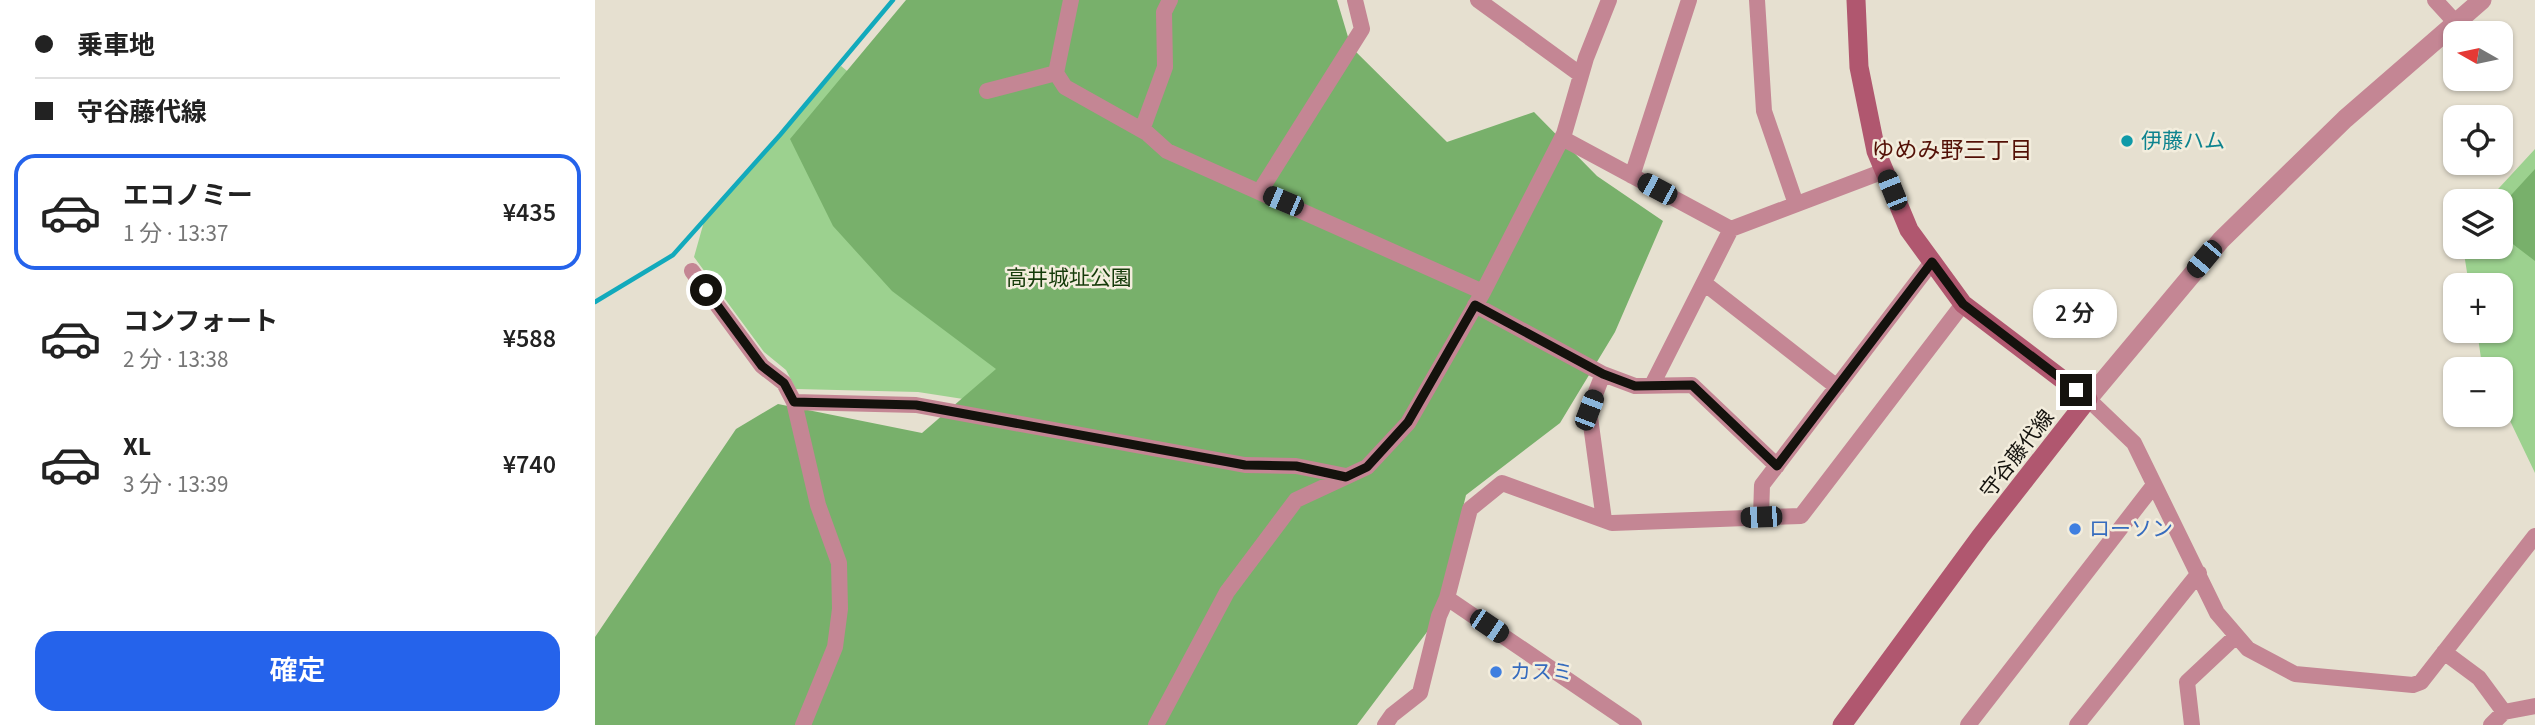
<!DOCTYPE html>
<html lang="ja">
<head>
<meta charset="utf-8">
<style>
  :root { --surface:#fff; --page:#f2f2f2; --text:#222; --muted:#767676; --line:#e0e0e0; --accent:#2563eb }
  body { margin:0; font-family:"Source Sans 3","Noto Sans JP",sans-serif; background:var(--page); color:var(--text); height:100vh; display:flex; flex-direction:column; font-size:26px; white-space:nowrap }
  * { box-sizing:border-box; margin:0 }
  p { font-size:23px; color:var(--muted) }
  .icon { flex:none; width:38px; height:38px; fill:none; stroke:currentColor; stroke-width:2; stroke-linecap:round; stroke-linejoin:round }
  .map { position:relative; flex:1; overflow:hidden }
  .sheet { display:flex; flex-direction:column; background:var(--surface); width:595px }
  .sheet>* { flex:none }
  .hud { display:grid; align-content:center; height:154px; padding:0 35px; background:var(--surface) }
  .needle { width:46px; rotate:279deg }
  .tools { position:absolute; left:1848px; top:21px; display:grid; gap:14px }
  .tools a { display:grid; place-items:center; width:70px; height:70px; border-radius:14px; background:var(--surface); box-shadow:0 2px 5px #0004; font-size:35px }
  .end { position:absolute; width:32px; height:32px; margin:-16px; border:9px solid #14120d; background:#fff; box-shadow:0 0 0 4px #fff }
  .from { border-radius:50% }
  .bubble { position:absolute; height:49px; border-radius:21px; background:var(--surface); box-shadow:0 2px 5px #0004; font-size:23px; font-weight:600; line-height:49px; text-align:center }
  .car { position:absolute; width:21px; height:42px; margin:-21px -10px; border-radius:9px; box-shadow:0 0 5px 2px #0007; background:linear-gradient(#222 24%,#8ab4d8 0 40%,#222 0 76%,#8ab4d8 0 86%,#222 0) }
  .hud b { display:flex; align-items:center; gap:24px; height:66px; font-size:26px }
  .hud b+b { border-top:2px solid var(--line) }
  .hud i { width:18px; height:18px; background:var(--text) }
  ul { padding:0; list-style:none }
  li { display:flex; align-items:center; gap:21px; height:116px; margin:0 14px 10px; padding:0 21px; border:4px solid transparent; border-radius:21px }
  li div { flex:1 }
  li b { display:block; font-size:26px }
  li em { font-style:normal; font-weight:600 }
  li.on { border-color:var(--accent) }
  li>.icon { width:63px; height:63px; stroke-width:1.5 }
  .button { display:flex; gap:14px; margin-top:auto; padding:14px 35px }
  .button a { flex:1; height:80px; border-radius:21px; background:var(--accent); color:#fff; font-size:28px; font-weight:600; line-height:80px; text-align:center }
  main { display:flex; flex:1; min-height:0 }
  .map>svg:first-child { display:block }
  .green { fill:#9cd18f }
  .forest { fill:#78b06b }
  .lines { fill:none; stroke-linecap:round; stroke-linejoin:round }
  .stream { stroke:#12aabc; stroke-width:4.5 }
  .minor { stroke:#c48694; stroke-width:16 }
  .tertiary { stroke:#c48694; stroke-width:19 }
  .secondary { stroke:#b0576f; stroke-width:19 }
  .route { stroke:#14120d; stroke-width:9 }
  .culture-dot { fill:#0f9aa8; stroke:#f3eddd; stroke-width:2.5 }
  .shop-dot { fill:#3f7fe0; stroke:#f3eddd; stroke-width:2.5 }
  .labels { text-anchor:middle; stroke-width:5; stroke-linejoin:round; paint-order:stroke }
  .culture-label { font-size:21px; fill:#0d838f; stroke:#f3eddd; text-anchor:start }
  .park-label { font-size:21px; fill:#153b0a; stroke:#f3eddd }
  .street-label { font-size:21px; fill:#14120d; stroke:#f3eddd }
  .shop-label { font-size:21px; fill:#366cbe; stroke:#f3eddd; text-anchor:start }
  .neighbourhood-label { font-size:23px; fill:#531006; stroke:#f3eddd }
</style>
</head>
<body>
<main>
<section class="sheet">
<div class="hud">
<b><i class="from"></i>乗車地</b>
<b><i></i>守谷藤代線</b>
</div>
<ul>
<li class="on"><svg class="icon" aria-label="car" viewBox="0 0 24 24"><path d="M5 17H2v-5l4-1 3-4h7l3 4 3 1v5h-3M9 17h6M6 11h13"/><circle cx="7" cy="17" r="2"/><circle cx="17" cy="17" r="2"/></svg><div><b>エコノミー</b><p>1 分 · 13:37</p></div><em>¥435</em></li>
<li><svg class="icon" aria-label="car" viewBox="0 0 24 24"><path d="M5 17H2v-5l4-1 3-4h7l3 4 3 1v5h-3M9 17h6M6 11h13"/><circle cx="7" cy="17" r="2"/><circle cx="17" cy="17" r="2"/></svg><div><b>コンフォート</b><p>2 分 · 13:38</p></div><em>¥588</em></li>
<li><svg class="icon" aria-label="car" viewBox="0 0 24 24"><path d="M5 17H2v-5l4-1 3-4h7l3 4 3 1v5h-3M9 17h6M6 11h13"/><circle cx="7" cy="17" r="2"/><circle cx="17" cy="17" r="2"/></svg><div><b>XL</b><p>3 分 · 13:39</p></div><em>¥740</em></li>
</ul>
<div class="button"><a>確定</a></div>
</section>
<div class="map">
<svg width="1940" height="725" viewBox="0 0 1940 725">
  <rect width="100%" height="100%" fill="#e6e0d0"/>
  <!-- green -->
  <path class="green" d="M246,66L333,137L420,407L323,392L201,389L191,370L169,352L99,257L110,218Z
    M1940,149V473L1906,402V369H1890L1887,365L1882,331H1906V285H1874L1868,247H1906V201H1892Z"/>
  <!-- forest -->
  <path class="forest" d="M311,0H742L756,47L852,142L939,112L1002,176L1068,221L1020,332L965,423L871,495L841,620L762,725H0V637L141,429L183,404L327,433L401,369L297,291L238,226L195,139Z
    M1940,169V261L1906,235V206Z"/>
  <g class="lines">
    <!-- stream -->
    <path class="stream" d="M0,302L78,255L185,135L298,0"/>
    <!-- minor -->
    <path class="minor" d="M476,0L461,73L470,87L552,133L572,151L888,292
      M883,0L986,75
      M1162,0L1169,111L1201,204
      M1840,0L1861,23
      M392,91L461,73
      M547,130L570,67L569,12L575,0
      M967,138L1136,229
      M1037,176L1094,0
      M665,191L767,29L760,0
      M97,271L167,366L189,383L199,402L223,505L244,563L245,609L240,647L208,725
      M1109,283L1242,387
      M880,305L1008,374L1040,386L1097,385L1182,466
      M1008,374L994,410L1009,520
      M1057,385L1136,229L1289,171
      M1493,399L1539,443L1622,613L1653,649L1700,674L1818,685L1826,682L1940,536
      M199,402L321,405L650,465L701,466L751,476
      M1166,517L1167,485L1337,262
      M852,598L1039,725
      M1849,652L1884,678L1909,712
      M561,725L632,592L701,500L772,467L813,423L888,292L969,134L991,58L1014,0
      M790,725L797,715L825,693L844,616L852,598L875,509L907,483L1017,523L1206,516L1368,304
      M1373,725L1559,485
      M1482,725L1604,573
      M1597,725L1592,682L1640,637
      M1896,725L1909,712L1940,706"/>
    <!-- tertiary -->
    <path class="tertiary" d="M1493,399L1626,240L1750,119L1887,0"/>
    <!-- secondary -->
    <path class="secondary" d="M1247,725L1385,537L1493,399L1368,304L1314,230L1281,151L1264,67L1261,0"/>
  </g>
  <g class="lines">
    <!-- route -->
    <path class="route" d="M111,290L167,366L189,383L199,402L321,405L650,465L701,466L751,477L772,467L813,422L880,305L1008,374L1040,386L1097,385L1182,466L1337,262L1368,304L1481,390"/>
  </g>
  <!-- markers -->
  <circle class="culture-dot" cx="1532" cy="141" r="7"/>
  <g class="shop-dot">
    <circle cx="1480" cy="529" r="7"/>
    <circle cx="901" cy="672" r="7"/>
  </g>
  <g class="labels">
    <!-- culture labels -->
    <g class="culture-label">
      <text x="1546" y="148">伊藤ハム</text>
    </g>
    <!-- park labels -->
    <g class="park-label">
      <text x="474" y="285">高井城址公園</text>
    </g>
    <!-- street labels -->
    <g class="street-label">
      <text transform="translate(1422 454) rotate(-52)" y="7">守谷藤代線</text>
    </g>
    <!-- shop labels -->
    <g class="shop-label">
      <text x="1494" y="536">ローソン</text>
      <text x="915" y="679">カスミ</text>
    </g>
    <!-- neighbourhood labels -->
    <g class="neighbourhood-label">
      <text x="1357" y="158">ゆめみ野三丁目</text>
    </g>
  </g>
</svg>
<div class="tools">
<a><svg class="needle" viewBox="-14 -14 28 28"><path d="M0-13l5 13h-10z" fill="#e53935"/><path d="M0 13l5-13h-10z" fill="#767676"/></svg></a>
<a><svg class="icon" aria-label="locate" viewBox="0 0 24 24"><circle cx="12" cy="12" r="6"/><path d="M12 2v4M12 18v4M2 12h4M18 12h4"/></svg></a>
<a><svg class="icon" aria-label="layers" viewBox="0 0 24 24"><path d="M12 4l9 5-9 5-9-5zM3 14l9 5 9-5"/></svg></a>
<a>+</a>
<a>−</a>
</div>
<i class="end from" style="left:111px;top:290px"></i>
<i class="end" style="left:1481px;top:390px"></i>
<div class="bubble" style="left:1438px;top:289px;width:84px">2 分</div>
<i class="car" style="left:1062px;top:189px;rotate:298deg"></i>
<i class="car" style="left:1297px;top:190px;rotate:338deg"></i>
<i class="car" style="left:688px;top:201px;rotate:293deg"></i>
<i class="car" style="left:1609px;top:259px;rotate:220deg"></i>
<i class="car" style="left:994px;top:410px;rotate:21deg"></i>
<i class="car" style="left:1166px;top:517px;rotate:268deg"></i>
<i class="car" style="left:894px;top:626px;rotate:124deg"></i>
</div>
</main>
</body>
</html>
